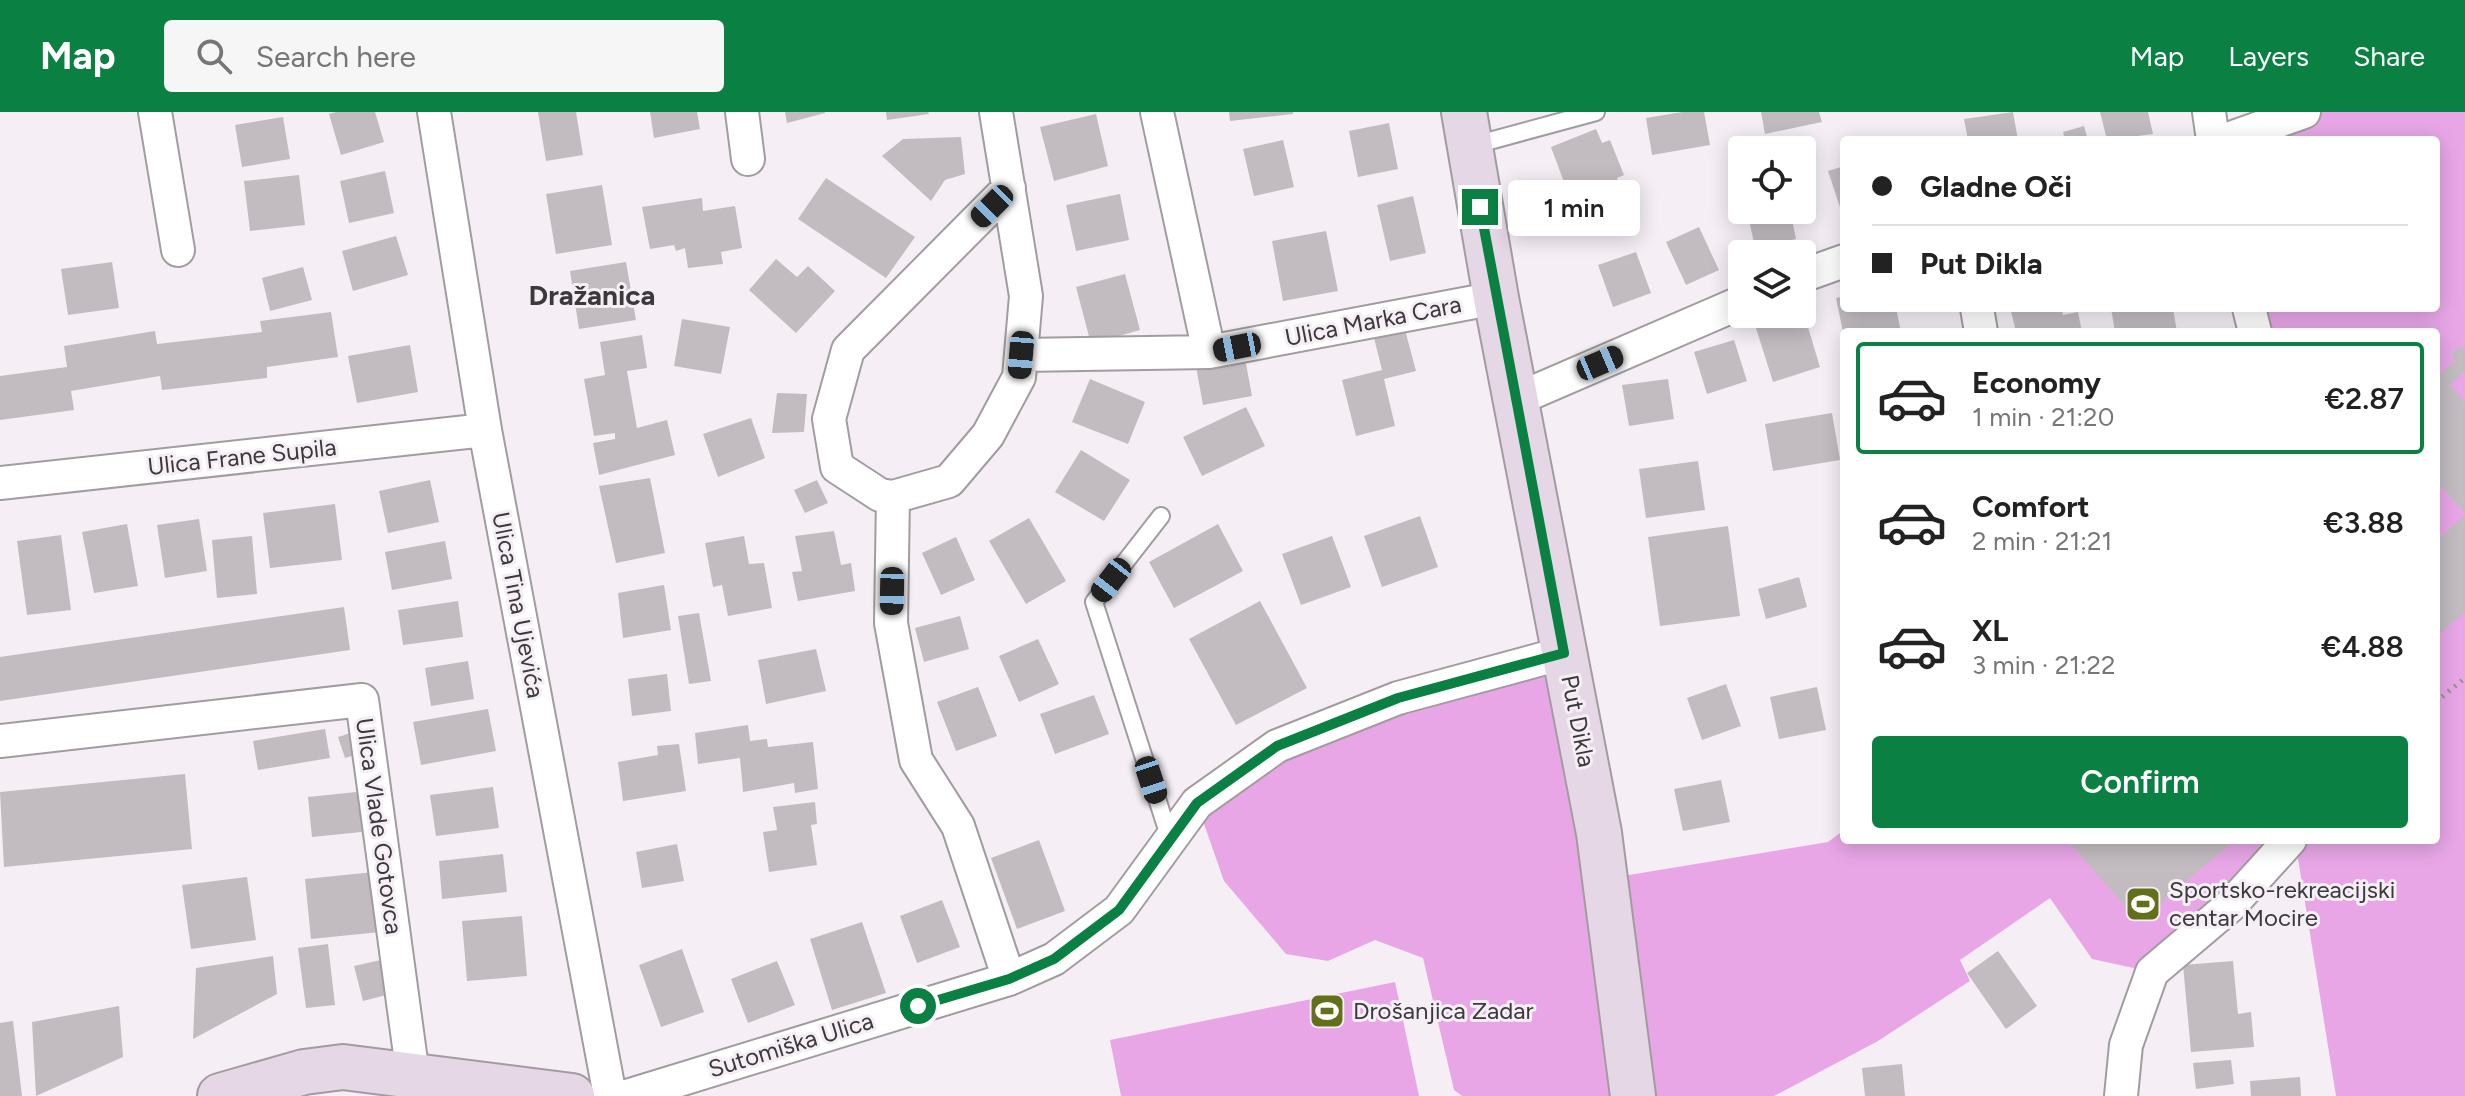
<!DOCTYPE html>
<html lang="en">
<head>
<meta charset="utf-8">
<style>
  :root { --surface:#fff; --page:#f6f6f6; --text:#222; --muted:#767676; --line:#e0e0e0; --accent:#0b8043 }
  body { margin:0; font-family:Figtree,sans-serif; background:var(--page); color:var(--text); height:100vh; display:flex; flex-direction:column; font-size:30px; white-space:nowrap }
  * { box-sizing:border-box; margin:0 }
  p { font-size:26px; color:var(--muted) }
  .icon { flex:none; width:44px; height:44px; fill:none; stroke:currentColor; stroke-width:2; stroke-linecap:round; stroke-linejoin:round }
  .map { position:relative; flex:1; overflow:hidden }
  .side { position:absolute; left:1840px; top:216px; width:600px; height:516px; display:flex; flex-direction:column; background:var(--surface); border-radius:8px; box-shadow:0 4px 20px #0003 }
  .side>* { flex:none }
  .banner { position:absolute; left:1840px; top:24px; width:600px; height:176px; border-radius:8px; box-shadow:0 4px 20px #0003; display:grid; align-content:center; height:176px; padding:0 32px; background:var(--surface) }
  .controls { position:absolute; left:1728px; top:24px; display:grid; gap:16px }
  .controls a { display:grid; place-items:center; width:88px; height:88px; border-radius:8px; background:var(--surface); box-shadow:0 4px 20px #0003; font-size:40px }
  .end { position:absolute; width:36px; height:36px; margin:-18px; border:10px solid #0b8043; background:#fff; box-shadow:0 0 0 4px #fff }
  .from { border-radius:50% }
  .bubble { position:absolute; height:56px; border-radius:8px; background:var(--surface); box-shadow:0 4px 20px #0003; font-size:26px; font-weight:600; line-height:56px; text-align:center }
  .car { position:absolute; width:24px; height:48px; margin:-24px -12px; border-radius:10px; box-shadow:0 0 6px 2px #0007; background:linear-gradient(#222 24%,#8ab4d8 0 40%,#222 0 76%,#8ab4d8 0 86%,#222 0) }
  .banner b { display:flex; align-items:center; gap:28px; height:76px; font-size:30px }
  .banner b+b { border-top:2px solid var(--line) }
  .banner i { width:20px; height:20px; background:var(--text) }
  ul { padding:14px 0 0; list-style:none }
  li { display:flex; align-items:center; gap:24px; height:112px; margin:0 16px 12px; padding:0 16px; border:4px solid transparent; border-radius:8px }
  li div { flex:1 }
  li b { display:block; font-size:30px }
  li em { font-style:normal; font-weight:600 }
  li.active { border-color:var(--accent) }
  li>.icon { width:72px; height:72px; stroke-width:1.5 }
  .button { display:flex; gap:16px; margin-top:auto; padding:16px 32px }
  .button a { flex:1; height:92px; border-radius:8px; background:var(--accent); color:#fff; font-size:32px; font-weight:600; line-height:92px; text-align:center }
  header { display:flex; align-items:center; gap:48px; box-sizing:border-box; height:112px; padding:0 40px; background:var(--accent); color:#fff }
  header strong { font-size:38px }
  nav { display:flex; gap:44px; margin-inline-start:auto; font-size:28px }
  .search { width:560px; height:72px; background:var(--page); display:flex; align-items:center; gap:20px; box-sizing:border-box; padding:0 28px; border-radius:8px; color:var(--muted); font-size:30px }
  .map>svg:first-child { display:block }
  .green { fill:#e8a6e7 }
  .building { fill:#c2bcc1 }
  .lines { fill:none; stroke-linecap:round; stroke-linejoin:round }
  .lane-casing { stroke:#a29ca1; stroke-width:20 }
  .street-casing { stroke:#a29ca1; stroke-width:36 }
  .secondary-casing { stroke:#a29ca1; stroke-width:48 }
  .path { stroke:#949094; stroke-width:5; stroke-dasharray:2 6; stroke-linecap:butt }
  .lane { stroke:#fff; stroke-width:16 }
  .street { stroke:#fff; stroke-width:32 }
  .secondary { stroke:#e6d7e6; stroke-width:44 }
  .route { stroke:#0b8043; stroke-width:10 }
  .labels { text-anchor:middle; stroke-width:6; stroke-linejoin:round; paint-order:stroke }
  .street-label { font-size:24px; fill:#3b393b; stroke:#f5eff5 }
  .poi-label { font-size:24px; fill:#3b393b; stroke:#f5eff5; text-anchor:start }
  .quarter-label { font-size:28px; font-weight:bold; fill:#3b393b; stroke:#f5eff5 }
</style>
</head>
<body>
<header>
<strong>Map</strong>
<div class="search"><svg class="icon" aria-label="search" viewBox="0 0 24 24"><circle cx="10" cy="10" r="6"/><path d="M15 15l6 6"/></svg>Search here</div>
<nav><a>Map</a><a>Layers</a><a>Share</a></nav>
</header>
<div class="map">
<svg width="2465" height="984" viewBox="0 0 2465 984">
  <rect width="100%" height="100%" fill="#f5eff5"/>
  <!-- green -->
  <path class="green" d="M2304,0H2465V984H2336L2295,728H2436V220H2255L2249,196H2436V28H2225Z
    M1564,541L1605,767L1828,730L1844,718V728H2290L2152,860L2092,847L2050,786L1960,848L1970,869L1878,929L1774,984H1462L1454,978L1423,846L1375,828L1328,849L1286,842L1224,769L1197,692L1277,634Z
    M1395,870L1419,984H1121L1110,928Z"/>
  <!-- building -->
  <path class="building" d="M336,0H375L384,30L341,43L329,2Z
    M538,0H576L583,43L546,49Z
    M650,0H697L700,17L654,26Z
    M785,0H825V1L787,11Z
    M886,0H928L929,2L887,8Z
    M1229,0H1293V2L1230,9Z
    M1682,0H1704L1710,33L1652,43L1646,6Z
    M1761,0H1819L1822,10L1765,22Z
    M2013,0L2018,28H1968L1964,7Z
    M2100,0H2148L2153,22L2107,28Z
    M1096,2L1108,54L1054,69L1040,15Z
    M283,5L290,47L242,55L235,13Z
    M1389,11L1398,57L1358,65L1349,19Z
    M2084,14L2088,28H2065L2063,20Z
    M1596,17L1602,31L1610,28L1624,63L1617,66L1623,82L1575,100L1551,35Z
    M961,25L965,62L945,68L931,89L882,44L903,27Z
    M1283,28L1294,75L1254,84L1243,37Z
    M1844,54V104H1843L1828,59Z
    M385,59L394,101L349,111L340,69Z
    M299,63L305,113L250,119L244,69Z
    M826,66L915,125L886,166L798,107Z
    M602,73L612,133L556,142L546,82Z
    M1120,82L1129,128L1076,139L1066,93Z
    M1413,84L1426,141L1390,149L1377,93Z
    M702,86L703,99L735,94L742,136L721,140L723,152L688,156L685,136L676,139L674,133L650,137L642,95Z
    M1747,98H1790L1796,127L1755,136Z
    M1699,115L1719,158L1686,173L1666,130Z
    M1326,119L1338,179L1283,189L1272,129Z
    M396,124L408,163L353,179L342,139Z
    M1636,140L1651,181L1613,195L1598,153Z
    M776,147L797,165L808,154L835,179L796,221L749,178Z
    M112,150L119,196L68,203L61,157Z
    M626,150L636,208L579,217L570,159Z
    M303,155L312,188L270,199L262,166Z
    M1125,162L1140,218L1091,232L1076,175Z
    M1844,184V196H1896L1901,220H1843L1836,186Z
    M2026,196H2062L2063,203L2078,200L2082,220H2016L2011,199Z
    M2111,196H2173L2177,220H2115Z
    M331,200L338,245L267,255V266L162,278L160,264L71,279L74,298L0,308V264L67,255L64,234L155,219L157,232L262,220L260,209Z
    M1793,202H1804L1820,255L1773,270L1755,213Z
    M682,207L730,215L721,262L674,254Z
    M1404,214L1416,259L1384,267L1395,314L1356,324L1342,268L1382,258L1373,222Z
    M642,223L647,256L627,259L637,316L667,308L675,343L599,363L593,331L615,327V321L594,324L584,267L605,263L600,230Z
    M1734,228L1747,269L1707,282L1694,240Z
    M410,233L418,280L357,291L348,244Z
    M2460,234L2465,239V259L2450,273L2465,290V401L2436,369V266L2456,248L2451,243Z
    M1244,241L1252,284L1203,293L1195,249Z
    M1090,267L1145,290L1128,332L1072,310Z
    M1668,267L1674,307L1629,314L1622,273Z
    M777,281L807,282L804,320L772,321Z
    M1246,295L1265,334L1202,364L1183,325Z
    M1832,301L1840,348L1773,359L1765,312Z
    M751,306L765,346L718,365L703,322Z
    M1081,338L1130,368L1104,409L1055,380Z
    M1698,349L1705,398L1646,406L1639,357Z
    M650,366L665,441L616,451L599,374Z
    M430,368L439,410L388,421L379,379Z
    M817,368L828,391L805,401L794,378Z
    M335,392L342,448L270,456L263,401Z
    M2465,403V500L2436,525V429Z
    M1420,404L1438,455L1382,475L1364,424Z
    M1029,406L1066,469L1026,492L989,429Z
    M199,407L207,459L165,466L157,413Z
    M127,412L138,474L94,481L82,420Z
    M1218,412L1243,459L1174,496L1149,450Z
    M1728,414L1740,504L1660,514L1648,425Z
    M834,419L841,453L851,451L855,479L798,489L792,460L802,459L795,424Z
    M61,423L71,498L27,503L17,429Z
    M252,424L257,482L217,486L212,428Z
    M744,424L749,452L764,451L772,496L728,504L722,473L713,475L705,431Z
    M1332,424L1351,475L1301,493L1282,442Z
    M956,425L975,468L941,483L922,441Z
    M445,429L452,467L392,478L385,440Z
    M1799,465L1807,495L1766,507L1758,477Z
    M664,473L671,518L623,526L618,481Z
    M458,489L463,525L403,533L398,498Z
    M1260,489L1307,576L1236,613L1189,527Z
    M344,495L350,538L0,589V545Z
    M699,501L711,569L689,572L678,504Z
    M960,504L969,537L924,550L915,516Z
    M1038,527L1059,572L1019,590L999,544Z
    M816,537L826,579L766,592L758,548Z
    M468,549L474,587L431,594L425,556Z
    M667,562L671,599L632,604L628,567Z
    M1726,572L1741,614L1702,628L1687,586Z
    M978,575L997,624L956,639L937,590Z
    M1817,575L1826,618L1779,627L1770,585Z
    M1094,583L1109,622L1055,642L1040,602Z
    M488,597L496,639L421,653L413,610Z
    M748,613L750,629L767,627L768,635L813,630L818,677L795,681L794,671L743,680L740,646L698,652L695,621Z
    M325,617L330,646L258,658L253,629Z
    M357,619L365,640L345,646L338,625Z
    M679,632L686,679L623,689L618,650L658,643L657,634Z
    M185,662L192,737L4,755L0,680Z
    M1721,668L1730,710L1683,719L1674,677Z
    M493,675L499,716L436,724L430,683Z
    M366,679L371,719L312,725L308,685Z
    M815,690L817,712L811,713L817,753L769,760L763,720L777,718L773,695Z
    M1039,728L1065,799L1017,817L991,746Z
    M2067,728H2234L2139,810Z
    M677,732L684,769L642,776L636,740Z
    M503,742L507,780L442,787L439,749Z
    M374,760L380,820L311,827L305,767Z
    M247,765L256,828L191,837L182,773Z
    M942,788L960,835L917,851L900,804Z
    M522,804L527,864L467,869L462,809Z
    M862,810L886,881L832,898L810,827Z
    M328,832L335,893L306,896L298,836Z
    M682,837L704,900L661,915L639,853Z
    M1998,839L2037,894L2006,917L1967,861Z
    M273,844L277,882L193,927L196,856Z
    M385,847L394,881L363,889L354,854Z
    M777,849L795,893L748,911L731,867Z
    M2233,849L2238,902L2251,900L2254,935L2191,940L2183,853Z
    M119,894L123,945L36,984L32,910Z
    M13,909L22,984H0V911Z
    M2231,948L2234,972L2196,977L2193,951Z
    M1902,952L1905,984H1865L1862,956Z
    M2300,965L2301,984H2251L2250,969Z"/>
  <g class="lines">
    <defs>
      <path id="lane" d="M1471,34L1596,0
        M1161,404L1094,490L1170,727"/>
      <path id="street" d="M155,0L178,138
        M434,0L485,318L610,984
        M742,0L748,47
        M996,0L1026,184L1019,265L988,323L949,369L893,385L880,383L837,355L829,307L848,238L1009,76
        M1157,0L1209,240L1496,186
        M2209,0L2213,28
        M2225,28L2304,0
        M1802,164L1844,149
        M1977,196L1981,220
        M2249,196L2255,220
        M1021,243L1209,240
        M1515,288L1742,190
        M0,371L485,318
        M893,385L891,511L916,648L958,714L1009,867
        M0,629L362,588L413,964
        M627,984L1009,867L1054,847L1119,798L1197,691L1277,634L1398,586L1564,541
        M2121,984L2126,933L2152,860L2230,794L2290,728"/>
      <path id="secondary" d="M1464,0L1496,186L1599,721L1633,984
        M220,984L304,960L343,955L572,984"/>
    </defs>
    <!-- lane casing -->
    <use href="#lane" class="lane-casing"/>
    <!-- street casing -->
    <use href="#street" class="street-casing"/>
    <!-- secondary casing -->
    <use href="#secondary" class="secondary-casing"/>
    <!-- path -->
    <path class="path" d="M2436,590L2465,566"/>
    <!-- lane -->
    <use href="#lane" class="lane"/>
    <!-- street -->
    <use href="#street" class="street"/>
    <!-- secondary -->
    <use href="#secondary" class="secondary"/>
  </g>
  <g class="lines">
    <!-- route -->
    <path class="route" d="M918,894L1009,867L1054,847L1119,798L1197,691L1277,634L1398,586L1564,541L1480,95"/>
  </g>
  <!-- icons -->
  <defs>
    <symbol id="stadium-square" viewBox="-11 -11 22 22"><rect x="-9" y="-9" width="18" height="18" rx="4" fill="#646f19" stroke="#f5eff5"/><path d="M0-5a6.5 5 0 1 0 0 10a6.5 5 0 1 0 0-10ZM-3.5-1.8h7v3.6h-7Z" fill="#fff"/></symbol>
  </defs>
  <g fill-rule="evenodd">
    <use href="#stadium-square" x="2123" y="772" width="40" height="40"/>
    <use href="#stadium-square" x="1307" y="879" width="40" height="40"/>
  </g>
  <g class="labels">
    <!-- street labels -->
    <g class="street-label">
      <text transform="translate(1373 209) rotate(-11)" y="8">Ulica Marka Cara</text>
      <text transform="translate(242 345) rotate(-6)" y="8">Ulica Frane Supila</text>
      <text transform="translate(518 493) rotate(79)" y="8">Ulica Tina Ujevića</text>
      <text transform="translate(1578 609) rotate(79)" y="8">Put Dikla</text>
      <text transform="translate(379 714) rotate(82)" y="8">Ulica Vlade Gotovca</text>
      <text transform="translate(791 933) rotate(-17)" y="8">Sutomiška Ulica</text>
    </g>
    <!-- poi labels -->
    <g class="poi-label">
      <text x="2169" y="786">Sportsko-rekreacijski<tspan x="2169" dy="28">centar Mocire</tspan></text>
      <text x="1353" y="907">Drošanjica Zadar</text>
    </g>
    <!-- quarter labels -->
    <g class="quarter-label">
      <text x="592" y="193">Dražanica</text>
    </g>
  </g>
</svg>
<div class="controls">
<a><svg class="icon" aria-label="locate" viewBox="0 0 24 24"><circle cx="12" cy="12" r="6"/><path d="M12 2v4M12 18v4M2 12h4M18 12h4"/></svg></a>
<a><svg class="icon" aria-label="layers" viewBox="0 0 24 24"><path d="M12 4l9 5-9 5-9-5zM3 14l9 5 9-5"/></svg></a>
</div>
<i class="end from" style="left:918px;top:894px"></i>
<i class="end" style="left:1480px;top:95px"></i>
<div class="bubble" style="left:1508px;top:68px;width:132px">1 min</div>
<i class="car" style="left:992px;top:94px;rotate:225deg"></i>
<i class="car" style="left:1237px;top:235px;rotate:259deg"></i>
<i class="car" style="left:1021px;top:243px;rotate:185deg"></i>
<i class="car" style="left:1600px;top:251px;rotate:67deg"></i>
<i class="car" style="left:1111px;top:468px;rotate:218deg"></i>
<i class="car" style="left:892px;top:479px;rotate:181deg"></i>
<i class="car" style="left:1151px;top:668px;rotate:162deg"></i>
<div class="banner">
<b><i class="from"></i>Gladne Oči</b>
<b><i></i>Put Dikla</b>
</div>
<section class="side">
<ul>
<li class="active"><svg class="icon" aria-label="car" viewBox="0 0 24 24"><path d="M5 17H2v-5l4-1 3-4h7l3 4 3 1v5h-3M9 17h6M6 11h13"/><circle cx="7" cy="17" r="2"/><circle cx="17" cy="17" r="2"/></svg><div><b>Economy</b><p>1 min · 21:20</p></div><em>€2.87</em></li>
<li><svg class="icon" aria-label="car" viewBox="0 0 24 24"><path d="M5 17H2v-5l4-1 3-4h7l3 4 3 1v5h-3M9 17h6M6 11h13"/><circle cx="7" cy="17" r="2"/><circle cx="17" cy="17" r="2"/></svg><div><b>Comfort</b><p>2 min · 21:21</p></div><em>€3.88</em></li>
<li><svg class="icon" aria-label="car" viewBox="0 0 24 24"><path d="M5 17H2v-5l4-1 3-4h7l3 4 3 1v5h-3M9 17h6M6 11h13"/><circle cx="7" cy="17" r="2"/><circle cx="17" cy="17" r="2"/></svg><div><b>XL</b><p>3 min · 21:22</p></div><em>€4.88</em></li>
</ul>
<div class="button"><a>Confirm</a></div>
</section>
</div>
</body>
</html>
